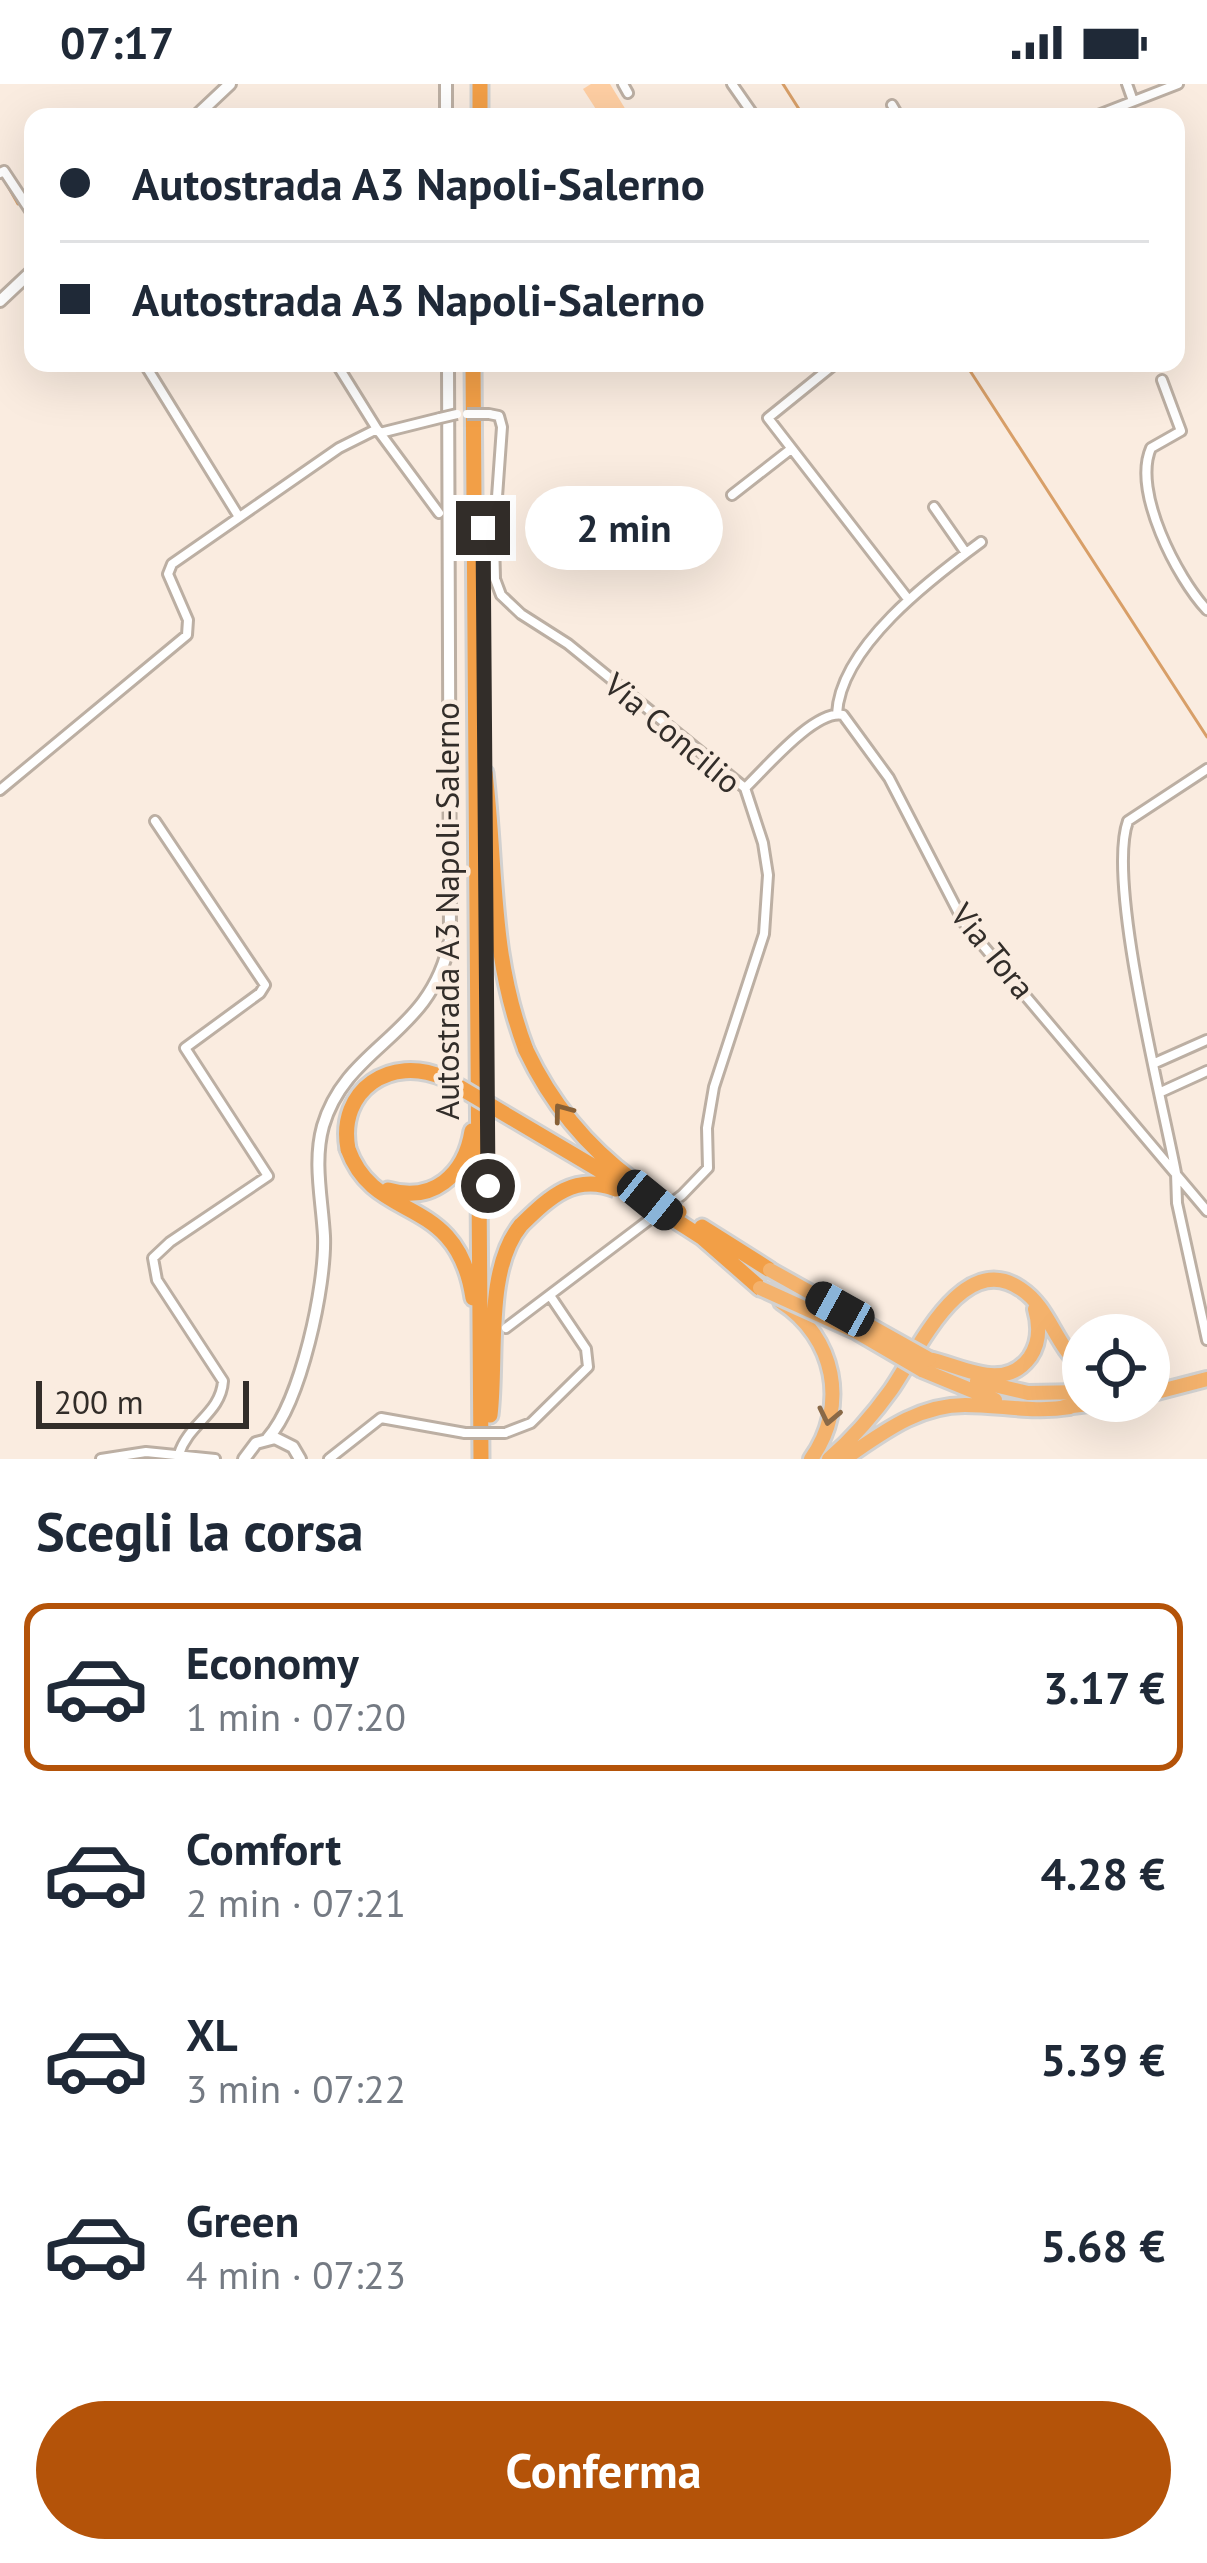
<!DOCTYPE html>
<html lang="it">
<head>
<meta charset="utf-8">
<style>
  :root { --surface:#fff; --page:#f6f6f7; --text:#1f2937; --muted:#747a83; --line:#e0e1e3; --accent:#b45309 }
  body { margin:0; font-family:"PT Sans",sans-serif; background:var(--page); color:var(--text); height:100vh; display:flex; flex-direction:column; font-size:45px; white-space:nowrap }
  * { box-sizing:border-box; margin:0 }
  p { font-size:39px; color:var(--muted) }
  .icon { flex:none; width:66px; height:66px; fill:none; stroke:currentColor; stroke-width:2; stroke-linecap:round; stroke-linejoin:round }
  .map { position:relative; height:1375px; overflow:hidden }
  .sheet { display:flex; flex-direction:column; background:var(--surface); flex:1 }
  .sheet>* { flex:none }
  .hud { position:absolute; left:24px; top:24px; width:1161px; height:264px; border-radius:24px; box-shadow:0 12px 48px #0002; display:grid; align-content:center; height:264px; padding:0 36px; background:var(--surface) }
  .tools { position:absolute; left:1062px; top:1230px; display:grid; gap:24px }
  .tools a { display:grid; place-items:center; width:108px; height:108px; border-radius:50%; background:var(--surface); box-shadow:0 12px 48px #0002; font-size:60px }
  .scale { position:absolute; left:36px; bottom:30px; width:213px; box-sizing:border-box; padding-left:12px; border:6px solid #322d29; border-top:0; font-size:33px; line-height:42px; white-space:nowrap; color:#322d29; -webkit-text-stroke:9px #faece0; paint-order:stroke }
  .end { position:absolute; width:54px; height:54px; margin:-27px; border:15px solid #322d29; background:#fff; box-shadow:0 0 0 6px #fff }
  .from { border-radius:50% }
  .bubble { position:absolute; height:84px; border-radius:42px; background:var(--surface); box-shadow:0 12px 48px #0002; font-size:39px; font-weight:700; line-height:84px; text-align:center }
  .car { position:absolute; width:36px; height:72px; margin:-36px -18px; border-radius:15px; box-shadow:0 0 9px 3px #0007; background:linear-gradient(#222 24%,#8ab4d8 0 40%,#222 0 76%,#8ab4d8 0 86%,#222 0) }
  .hud b { display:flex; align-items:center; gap:42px; height:114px; font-size:45px }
  .hud b+b { border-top:3px solid var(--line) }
  .hud i { width:30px; height:30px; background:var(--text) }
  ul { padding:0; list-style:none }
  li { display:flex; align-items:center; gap:36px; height:168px; margin:0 24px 18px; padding:0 12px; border:6px solid transparent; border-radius:24px }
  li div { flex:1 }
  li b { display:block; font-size:45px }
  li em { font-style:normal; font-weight:700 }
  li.selected { border-color:var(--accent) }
  li>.icon { width:108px; height:108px; stroke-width:1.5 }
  h2 { padding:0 36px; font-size:54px; line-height:144px }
  .cta { display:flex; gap:24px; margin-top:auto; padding:24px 36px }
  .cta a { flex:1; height:138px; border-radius:72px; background:var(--accent); color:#fff; font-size:48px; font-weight:700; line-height:138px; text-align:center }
  .status { display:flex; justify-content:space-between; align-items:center; height:84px; padding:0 60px; background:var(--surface); direction:ltr }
  .status svg { height:33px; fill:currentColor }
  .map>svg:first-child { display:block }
  .green { fill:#ffcfa3 }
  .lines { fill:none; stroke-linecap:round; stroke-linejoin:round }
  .stream { stroke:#d89f68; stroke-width:3 }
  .minor-casing { stroke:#bcafa3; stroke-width:14 }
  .tertiary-casing { stroke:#bcafa3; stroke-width:16 }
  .trunk-casing { stroke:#d2d1d0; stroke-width:20 }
  .motorway-casing { stroke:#d2d1d0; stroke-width:21 }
  .minor { stroke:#fff; stroke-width:8 }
  .tertiary { stroke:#fff; stroke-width:10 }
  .trunk { stroke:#f4b26c; stroke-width:14 }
  .motorway { stroke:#f29f47; stroke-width:15 }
  .minor-bridge-casing { stroke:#bcafa3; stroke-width:14; stroke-linecap:butt }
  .trunk-bridge-casing { stroke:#d2d1d0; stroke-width:20; stroke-linecap:butt }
  .motorway-bridge-casing { stroke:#d2d1d0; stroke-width:21; stroke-linecap:butt }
  .minor-bridge { stroke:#fff; stroke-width:8 }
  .trunk-bridge { stroke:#f4b26c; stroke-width:14 }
  .motorway-bridge { stroke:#f29f47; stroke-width:15 }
  .oneway { stroke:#886036 }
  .oneway2 { stroke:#896947 }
  .route { stroke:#322d29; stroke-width:15 }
  .labels { text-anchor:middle; stroke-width:9; stroke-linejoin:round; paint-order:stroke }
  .street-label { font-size:33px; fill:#322d29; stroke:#faece0 }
</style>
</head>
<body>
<div class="status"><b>07:17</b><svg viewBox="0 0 49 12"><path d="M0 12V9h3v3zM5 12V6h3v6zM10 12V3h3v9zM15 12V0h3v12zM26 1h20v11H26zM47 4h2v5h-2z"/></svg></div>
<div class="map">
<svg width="1207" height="1375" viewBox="0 0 1207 1375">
  <rect width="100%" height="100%" fill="#faece0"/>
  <!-- green -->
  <path class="green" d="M591,0H610L629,31L601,33L583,5Z"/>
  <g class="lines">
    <!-- stream -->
    <path class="stream" d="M783,0L804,33
      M1,90L18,120
      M965,279L1207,653"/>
    <defs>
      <path id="minor" d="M623,0L628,9
        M732,0L755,33
        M1127,0L1133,17
        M892,21L899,33
        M1093,33L1178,0
        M0,89L4,87L33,131
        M144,279L239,433
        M336,279L377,345
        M836,279L768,334L908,515
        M1162,296L1181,347L1151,364C1132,407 1177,494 1207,526
        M489,330L499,332L502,343L494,455L495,495L501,511L521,530L568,560L745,704L763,759L768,791L764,850L714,1003L707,1044L708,1084L682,1111L506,1244
        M380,349L439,429
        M732,411L791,365
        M934,423L966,469
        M837,630C840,563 932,494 981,458
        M1207,685L1128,737C1106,797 1162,1015 1176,1089L1177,1119L1207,1256
        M745,704C765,685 815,625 843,631L889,694L964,839L1207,1127
        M0,706L187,551L188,536L168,490L172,480L339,364L377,345L380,349L440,334
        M155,737L265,901L260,909L185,964L268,1092L170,1158L153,1174L157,1196L223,1297C221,1329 188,1340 179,1370
        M1155,979L1207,956
        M1161,1008L1207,987
        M505,1349L531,1339L588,1283L586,1265L551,1213
        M101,1375L146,1368L215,1375
        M329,1375L381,1334L465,1349"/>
      <path id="tertiary" d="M446,0V33
        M195,33L230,0
        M0,217L33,186
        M268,1354C301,1317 326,1201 324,1152C322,1115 313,1078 323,1042C347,960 431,953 450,856L448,279
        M244,1375L256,1359L275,1354L293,1363L300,1375"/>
      <path id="trunk" d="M781,1218C835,1253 849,1322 811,1375
        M929,1275C962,1282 1004,1309 1030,1273C1040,1258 1040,1242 1035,1225
        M922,1286L995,1316
        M977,1297L1028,1309L1083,1308
        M1149,1310L1207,1295
        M1064,1323L1113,1317
        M829,1375C852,1355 873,1331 891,1306C917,1269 962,1164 1021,1205C1050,1224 1055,1262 1083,1284
        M844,1375C881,1350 917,1321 965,1321C1001,1321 1034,1329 1070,1323"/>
      <path id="motorway" d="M480,0V33
        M473,279L481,1375
        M485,689C497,790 489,868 526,966
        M348,1065C375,1141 457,1108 473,1214
        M388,1106C433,1119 465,1091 472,1047
        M675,1136L703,1154L760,1204
        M702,1143L770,1186
        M490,1331C497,1274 484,1186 521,1141"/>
    </defs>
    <!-- minor casing -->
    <use href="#minor" class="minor-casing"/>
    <!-- tertiary casing -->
    <use href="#tertiary" class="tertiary-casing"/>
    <!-- trunk casing -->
    <use href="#trunk" class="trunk-casing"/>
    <!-- motorway casing -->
    <use href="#motorway" class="motorway-casing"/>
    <!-- minor -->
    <use href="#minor" class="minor"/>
    <!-- tertiary -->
    <use href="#tertiary" class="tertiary"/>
    <!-- trunk -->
    <use href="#trunk" class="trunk"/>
    <!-- motorway -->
    <use href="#motorway" class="motorway"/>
    <defs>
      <path id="minor-bridge" d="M467,330H489
        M440,334L457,330
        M465,1349H505"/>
      <path id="trunk-bridge" d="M770,1186L929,1275
        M760,1204L857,1248L922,1286"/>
      <path id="motorway-bridge" d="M526,966C551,1019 585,1061 632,1096
        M348,1065C337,1006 391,970 444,994L650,1116L679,1128
        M521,1141C550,1113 574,1089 616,1105"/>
    </defs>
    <!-- minor-bridge casing -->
    <use href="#minor-bridge" class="minor-bridge-casing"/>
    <!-- trunk-bridge casing -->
    <use href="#trunk-bridge" class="trunk-bridge-casing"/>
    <!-- motorway-bridge casing -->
    <use href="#motorway-bridge" class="motorway-bridge-casing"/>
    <!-- minor-bridge -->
    <use href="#minor-bridge" class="minor-bridge"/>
    <!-- trunk-bridge -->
    <use href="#trunk-bridge" class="trunk-bridge"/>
    <!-- motorway-bridge -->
    <use href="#motorway-bridge" class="motorway-bridge"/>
  </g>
  <!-- one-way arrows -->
  <defs><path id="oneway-chevron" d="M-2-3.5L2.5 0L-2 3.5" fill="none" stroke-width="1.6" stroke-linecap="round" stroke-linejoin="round" transform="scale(3)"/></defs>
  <use class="oneway" href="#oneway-chevron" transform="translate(562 1028) rotate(-127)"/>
  <use class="oneway2" href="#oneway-chevron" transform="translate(829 1332) rotate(102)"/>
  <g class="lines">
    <!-- route -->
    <path class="route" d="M483,444L488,1102"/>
  </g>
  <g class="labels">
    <!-- street labels -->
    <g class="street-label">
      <text transform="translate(673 649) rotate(40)" y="12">Via Concilio</text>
      <text transform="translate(447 827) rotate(-90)" y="12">Autostrada A3 Napoli-Salerno</text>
      <text transform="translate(993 867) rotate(51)" y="12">Via Tora</text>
    </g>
  </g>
</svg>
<div class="tools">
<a><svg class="icon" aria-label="locate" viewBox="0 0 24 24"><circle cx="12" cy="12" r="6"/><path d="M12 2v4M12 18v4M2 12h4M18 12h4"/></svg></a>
</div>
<div class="scale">200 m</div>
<i class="end from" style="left:488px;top:1102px"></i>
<i class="end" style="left:483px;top:444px"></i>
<div class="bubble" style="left:525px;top:402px;width:198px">2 min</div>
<i class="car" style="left:650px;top:1116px;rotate:129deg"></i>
<i class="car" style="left:840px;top:1225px;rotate:299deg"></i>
<div class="hud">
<b><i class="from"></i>Autostrada A3 Napoli-Salerno</b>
<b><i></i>Autostrada A3 Napoli-Salerno</b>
</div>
</div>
<section class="sheet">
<h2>Scegli la corsa</h2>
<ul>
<li class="selected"><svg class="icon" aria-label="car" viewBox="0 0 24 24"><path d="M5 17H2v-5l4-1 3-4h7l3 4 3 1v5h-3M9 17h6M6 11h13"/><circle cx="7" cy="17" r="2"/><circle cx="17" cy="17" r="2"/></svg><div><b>Economy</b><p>1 min · 07:20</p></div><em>3.17 €</em></li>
<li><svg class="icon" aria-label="car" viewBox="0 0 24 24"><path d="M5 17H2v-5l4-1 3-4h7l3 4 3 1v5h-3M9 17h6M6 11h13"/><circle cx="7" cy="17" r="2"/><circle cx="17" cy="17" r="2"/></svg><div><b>Comfort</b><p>2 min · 07:21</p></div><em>4.28 €</em></li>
<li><svg class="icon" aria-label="car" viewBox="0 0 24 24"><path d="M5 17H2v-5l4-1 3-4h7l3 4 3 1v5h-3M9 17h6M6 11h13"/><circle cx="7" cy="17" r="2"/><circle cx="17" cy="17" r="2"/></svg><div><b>XL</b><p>3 min · 07:22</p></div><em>5.39 €</em></li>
<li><svg class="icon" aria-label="car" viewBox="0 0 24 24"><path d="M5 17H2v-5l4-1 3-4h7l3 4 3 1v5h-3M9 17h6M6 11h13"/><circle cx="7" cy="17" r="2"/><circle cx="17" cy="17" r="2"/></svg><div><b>Green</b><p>4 min · 07:23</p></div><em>5.68 €</em></li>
</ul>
<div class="cta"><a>Conferma</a></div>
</section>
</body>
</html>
